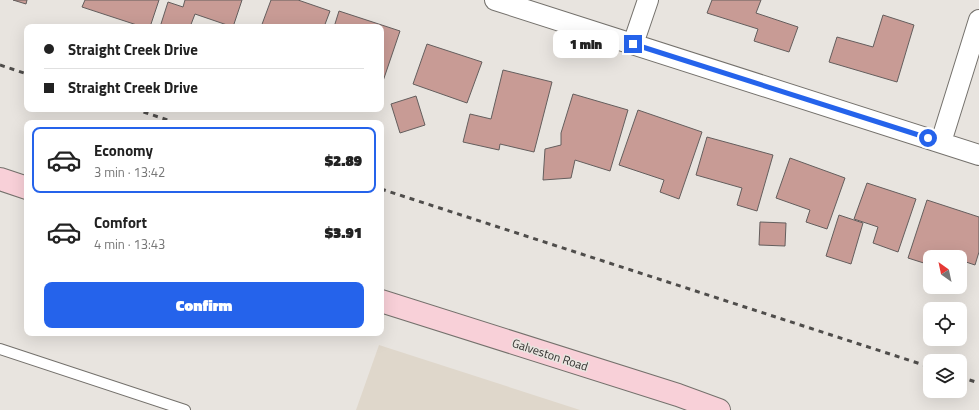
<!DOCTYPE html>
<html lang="en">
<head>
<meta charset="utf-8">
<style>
  :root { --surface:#fff; --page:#f6f6f6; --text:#222; --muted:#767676; --line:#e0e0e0; --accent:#2563eb }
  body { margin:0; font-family:"Titillium Web",sans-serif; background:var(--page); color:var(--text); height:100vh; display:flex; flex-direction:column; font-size:15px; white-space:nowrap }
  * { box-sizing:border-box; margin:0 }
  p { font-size:13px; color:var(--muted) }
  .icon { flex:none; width:22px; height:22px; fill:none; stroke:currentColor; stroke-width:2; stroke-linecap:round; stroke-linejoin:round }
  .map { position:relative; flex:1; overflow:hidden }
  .sheet { position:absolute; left:24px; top:120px; width:360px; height:216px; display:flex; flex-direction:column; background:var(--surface); border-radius:8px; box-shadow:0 4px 16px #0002 }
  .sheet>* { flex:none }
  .top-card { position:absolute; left:24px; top:24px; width:360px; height:88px; border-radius:8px; box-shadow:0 4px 16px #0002; display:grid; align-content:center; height:88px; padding:0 20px; background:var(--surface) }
  .needle { width:26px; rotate:327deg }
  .buttons { position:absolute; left:923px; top:250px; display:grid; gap:8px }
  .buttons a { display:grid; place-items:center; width:44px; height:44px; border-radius:8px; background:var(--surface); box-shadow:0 4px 16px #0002; font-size:20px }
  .end { position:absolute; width:18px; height:18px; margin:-9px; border:5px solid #2563eb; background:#fff; box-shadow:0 0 0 2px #fff }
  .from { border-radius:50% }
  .bubble { position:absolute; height:28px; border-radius:8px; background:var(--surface); box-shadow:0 4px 16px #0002; font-size:13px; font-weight:800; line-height:28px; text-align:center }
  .top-card b { display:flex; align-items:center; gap:14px; height:38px; font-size:15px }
  .top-card b+b { border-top:1px solid var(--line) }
  .top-card i { width:10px; height:10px; background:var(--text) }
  ul { padding:7px 0 0; list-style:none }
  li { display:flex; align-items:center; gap:12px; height:66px; margin:0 8px 6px; padding:0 12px; border:2px solid transparent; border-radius:8px }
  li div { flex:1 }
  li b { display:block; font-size:15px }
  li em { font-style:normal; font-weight:800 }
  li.current { border-color:var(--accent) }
  li>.icon { width:36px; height:36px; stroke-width:1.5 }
  .primary-button { display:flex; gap:8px; margin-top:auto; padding:8px 20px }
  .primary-button a { flex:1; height:46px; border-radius:8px; background:var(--accent); color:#fff; font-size:16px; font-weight:800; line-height:46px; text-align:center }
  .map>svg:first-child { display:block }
  .built { fill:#dfd7cb }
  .building { fill:#c89b95; stroke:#645e5d }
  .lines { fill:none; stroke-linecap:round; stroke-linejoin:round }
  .service-casing { stroke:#74716c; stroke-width:12 }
  .minor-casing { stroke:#74716c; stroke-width:22 }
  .secondary-casing { stroke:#74716c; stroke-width:24 }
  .service { stroke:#fff; stroke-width:10 }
  .minor { stroke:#fff; stroke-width:20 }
  .secondary { stroke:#f8d0d8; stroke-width:22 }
  .rail { stroke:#4f4d4b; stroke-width:3; stroke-dasharray:5 5; stroke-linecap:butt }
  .route { stroke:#2563eb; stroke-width:5 }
  .labels { text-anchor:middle; stroke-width:3; stroke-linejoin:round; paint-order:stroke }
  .street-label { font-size:12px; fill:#343230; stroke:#e8e4df }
</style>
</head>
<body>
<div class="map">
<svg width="979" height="410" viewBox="0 0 979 410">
  <rect width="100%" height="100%" fill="#e8e4df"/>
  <!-- built -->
  <path class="built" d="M379,345L580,410H356Z"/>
  <!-- building -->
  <path class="building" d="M13,0H27L26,4Z
    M85,0H159L150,27H143L82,7Z
    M185,0H242L233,27L195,14L190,27H160L168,2L183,7Z
    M271,0H298L330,11L324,27H261Z
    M712,0H761L756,13L798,27L789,52L754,41L758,29L707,13Z
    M339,11L400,31L381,87V27H334Z
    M883,15L914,25L897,82L829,62L837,37L873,47Z
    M427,44L482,62L467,103L413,84Z
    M503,70L552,82L534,152L500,144L499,150L463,142L470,114L491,119Z
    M573,94L628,110L610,171L575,160L571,178L543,180L545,149L561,145V133Z
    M416,96L425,125L400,133L391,104Z
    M638,110L702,132L679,199L660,192L664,180L619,165Z
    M707,137L773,155L757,211L737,205L742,188L696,175Z
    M790,158L845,178L827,229L806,222L810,210L776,198Z
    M867,183L916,199L898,252L873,243L878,227L854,219Z
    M927,200L979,217V252L975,265L960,260V257H950L947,256L946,257H930V265L908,258Z
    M839,215L863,223L851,264L826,256Z
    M760,222L786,223L785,246L759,245Z"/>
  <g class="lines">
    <defs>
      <path id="service" d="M0,349L185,410"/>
      <path id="minor" d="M495,0L979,155
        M633,44L648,0
        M941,142L979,20"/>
      <path id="secondary" d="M0,179L27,188
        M381,301L678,395L719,410"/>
    </defs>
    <!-- service casing -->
    <use href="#service" class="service-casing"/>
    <!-- minor casing -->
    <use href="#minor" class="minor-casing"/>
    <!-- secondary casing -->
    <use href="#secondary" class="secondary-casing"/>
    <!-- service -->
    <use href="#service" class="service"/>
    <!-- minor -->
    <use href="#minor" class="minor"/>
    <!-- secondary -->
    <use href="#secondary" class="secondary"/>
    <!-- rail -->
    <path class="rail" d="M0,65L27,74
      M134,109L177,123
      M381,189L930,367
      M960,377L979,383"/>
  </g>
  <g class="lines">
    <!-- route -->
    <path class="route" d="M633,44L928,138"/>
  </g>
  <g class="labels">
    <!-- street labels -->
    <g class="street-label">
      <text transform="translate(550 355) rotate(18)" y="4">Galveston Road</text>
    </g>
  </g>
</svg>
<div class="buttons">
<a><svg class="needle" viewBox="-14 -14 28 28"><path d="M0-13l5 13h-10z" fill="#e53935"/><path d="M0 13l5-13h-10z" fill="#767676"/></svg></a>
<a><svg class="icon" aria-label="locate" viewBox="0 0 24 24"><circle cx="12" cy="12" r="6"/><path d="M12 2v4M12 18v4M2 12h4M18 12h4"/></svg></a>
<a><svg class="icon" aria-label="layers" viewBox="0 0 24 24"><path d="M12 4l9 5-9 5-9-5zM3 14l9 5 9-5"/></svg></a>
</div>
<i class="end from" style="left:928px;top:138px"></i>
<i class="end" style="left:633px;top:44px"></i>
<div class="bubble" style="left:553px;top:30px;width:66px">1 min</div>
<div class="top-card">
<b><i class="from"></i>Straight Creek Drive</b>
<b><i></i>Straight Creek Drive</b>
</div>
<section class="sheet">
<ul>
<li class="current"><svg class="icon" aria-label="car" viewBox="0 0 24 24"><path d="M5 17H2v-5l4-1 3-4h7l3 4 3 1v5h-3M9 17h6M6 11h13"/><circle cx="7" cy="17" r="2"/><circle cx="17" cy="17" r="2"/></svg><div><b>Economy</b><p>3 min · 13:42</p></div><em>$2.89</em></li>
<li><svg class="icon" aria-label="car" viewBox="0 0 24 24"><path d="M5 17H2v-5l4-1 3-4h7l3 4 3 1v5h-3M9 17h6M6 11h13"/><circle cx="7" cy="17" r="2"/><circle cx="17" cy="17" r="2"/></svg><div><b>Comfort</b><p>4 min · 13:43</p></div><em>$3.91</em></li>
</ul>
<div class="primary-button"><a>Confirm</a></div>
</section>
</div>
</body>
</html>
